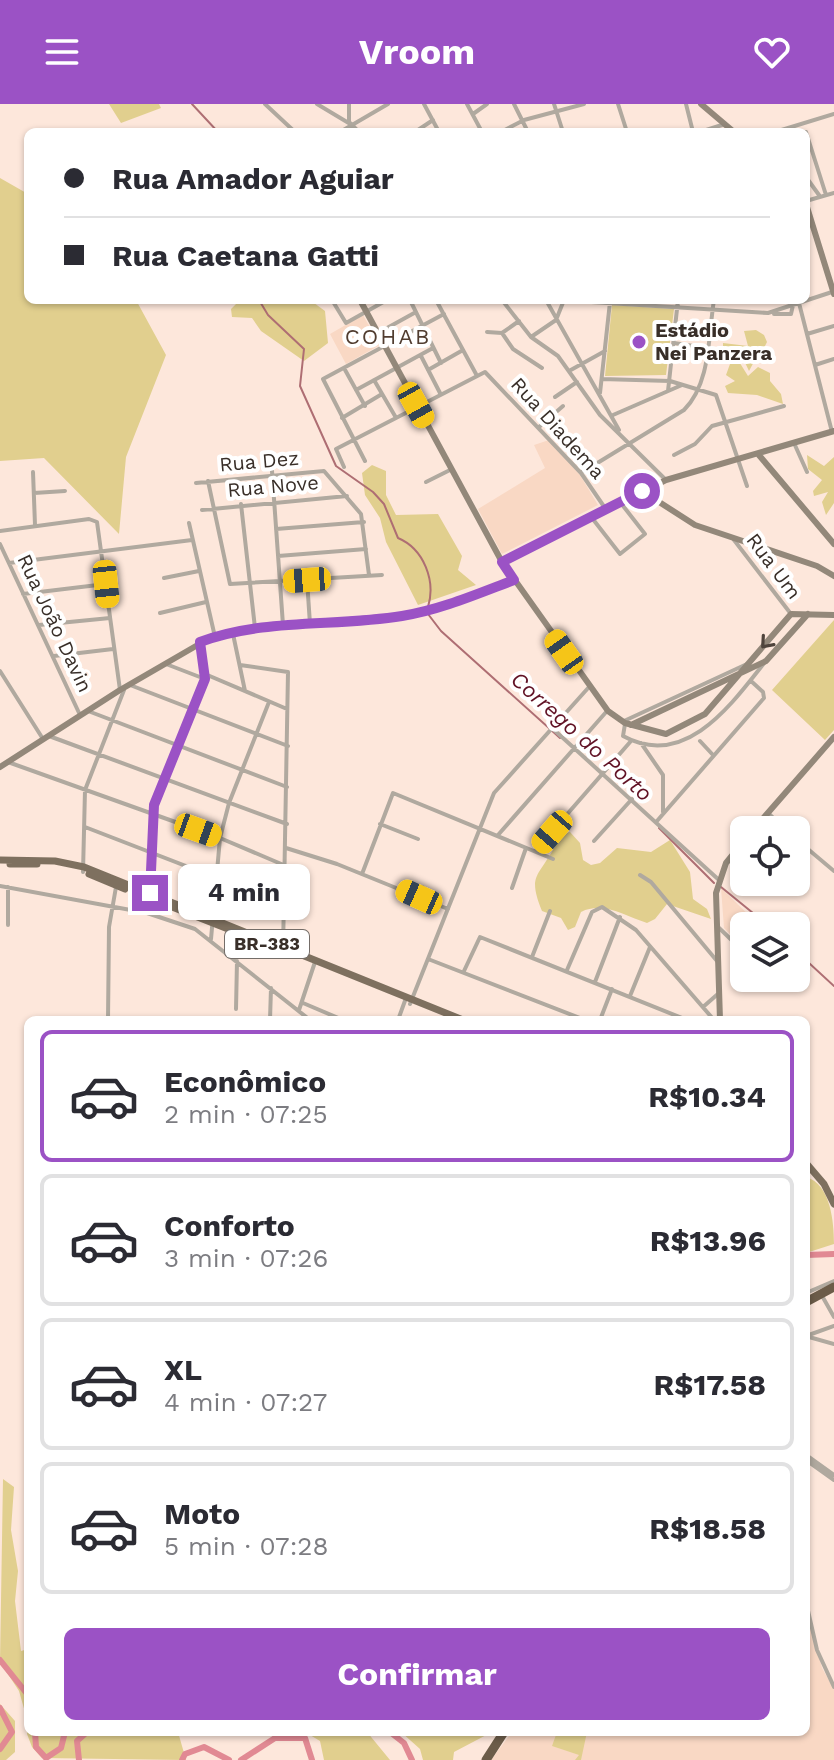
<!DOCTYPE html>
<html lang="pt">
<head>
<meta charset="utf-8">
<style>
  :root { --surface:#fff; --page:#f2f2f3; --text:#2b2b33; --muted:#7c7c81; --line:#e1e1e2; --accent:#9b52c5 }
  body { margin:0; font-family:"Work Sans",sans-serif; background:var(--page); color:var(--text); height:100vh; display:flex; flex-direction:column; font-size:30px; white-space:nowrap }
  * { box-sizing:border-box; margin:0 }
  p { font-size:26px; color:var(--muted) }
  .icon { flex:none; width:44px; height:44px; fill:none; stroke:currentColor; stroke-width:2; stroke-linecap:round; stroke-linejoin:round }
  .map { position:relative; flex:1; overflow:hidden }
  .side { position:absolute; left:24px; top:912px; width:786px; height:720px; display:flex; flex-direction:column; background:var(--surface); border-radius:12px; box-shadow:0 2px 6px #0004 }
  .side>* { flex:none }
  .guide { position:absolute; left:24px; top:24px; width:786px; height:176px; border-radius:12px; box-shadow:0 2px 6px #0004; display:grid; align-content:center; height:176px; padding:0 40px; background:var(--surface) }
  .controls { position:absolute; left:730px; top:712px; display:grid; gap:16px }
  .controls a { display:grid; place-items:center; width:80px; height:80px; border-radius:12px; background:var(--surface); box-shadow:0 2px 6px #0004; font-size:40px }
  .end { position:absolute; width:36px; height:36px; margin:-18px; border:10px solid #9b52c5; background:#fff; box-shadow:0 0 0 4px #fff }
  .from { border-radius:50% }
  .bubble { position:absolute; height:56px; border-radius:12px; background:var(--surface); box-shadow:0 2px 6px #0004; font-size:26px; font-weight:700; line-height:56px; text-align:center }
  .car { position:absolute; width:24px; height:48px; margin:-24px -12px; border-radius:10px; box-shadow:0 0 6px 2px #0007; background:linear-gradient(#f5c518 24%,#345 0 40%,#f5c518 0 76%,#345 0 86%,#f5c518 0) }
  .guide b { display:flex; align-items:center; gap:28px; height:76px; font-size:30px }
  .guide b+b { border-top:2px solid var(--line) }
  .guide i { width:20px; height:20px; background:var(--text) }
  ul { padding:14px 0 0; list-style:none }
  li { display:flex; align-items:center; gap:24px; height:132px; margin:0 16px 12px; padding:0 24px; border:4px solid var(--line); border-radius:12px }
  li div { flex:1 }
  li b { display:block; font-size:30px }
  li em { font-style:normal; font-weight:700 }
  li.active { border-color:var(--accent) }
  li>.icon { width:72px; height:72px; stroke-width:1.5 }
  .action { display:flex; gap:16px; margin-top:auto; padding:16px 40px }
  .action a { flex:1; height:92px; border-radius:12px; background:var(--accent); color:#fff; font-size:32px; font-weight:700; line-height:92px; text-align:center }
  header { display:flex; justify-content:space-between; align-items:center; height:104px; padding:0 40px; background:var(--accent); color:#fff; font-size:36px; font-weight:700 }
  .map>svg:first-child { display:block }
  .built { fill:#f9d8c4 }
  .green { fill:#e1cf8e }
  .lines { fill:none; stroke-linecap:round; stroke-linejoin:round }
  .stream { stroke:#ae6e73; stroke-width:2 }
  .river { stroke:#e18993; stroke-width:6 }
  .street { stroke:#b0a99f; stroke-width:4 }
  .secondary { stroke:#93887a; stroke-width:6 }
  .primary { stroke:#7e705f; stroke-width:7 }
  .highway { stroke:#6c5c49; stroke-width:9 }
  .oneway { stroke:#4f443c }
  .route { stroke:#9b52c5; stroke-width:10 }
  .poi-dot { fill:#9b52c5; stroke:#fff; stroke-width:3 }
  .labels { text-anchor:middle; stroke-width:8; stroke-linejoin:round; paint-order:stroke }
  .shield { fill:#fff; stroke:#746d68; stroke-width:2 }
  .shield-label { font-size:18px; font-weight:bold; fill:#382e28 }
  .poi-label { font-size:20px; font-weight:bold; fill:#382e28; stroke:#fff; text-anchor:start }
  .street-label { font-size:20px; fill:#382e28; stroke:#fff }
  .neighbourhood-label { font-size:22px; letter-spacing:2px; fill:#513d30; stroke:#fff }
  .water-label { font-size:22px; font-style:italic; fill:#611225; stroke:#fff }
</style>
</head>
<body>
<header><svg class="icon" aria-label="menu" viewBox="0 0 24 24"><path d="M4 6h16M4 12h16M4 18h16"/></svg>Vroom<svg class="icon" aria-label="heart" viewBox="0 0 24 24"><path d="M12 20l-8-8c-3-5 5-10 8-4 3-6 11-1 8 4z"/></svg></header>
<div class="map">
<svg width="834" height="1656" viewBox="0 0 834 1656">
  <rect width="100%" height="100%" fill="#fde7db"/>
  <!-- built -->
  <path class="built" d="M363,211L380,241L346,260L330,230Z
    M549,336L580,371L598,401L502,450L478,405L545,364L534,341Z
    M721,784L760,822H744V844L724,824Z
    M806,1500L822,1564L834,1585V1656H491L512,1628H806Z"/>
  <!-- green -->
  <path class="green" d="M109,0H159L161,4L121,19Z
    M0,74L28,90V196H136L166,251L126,353L119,430L44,354L0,357Z
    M240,196H310L325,207L328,239L304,257L261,227L252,214L232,213L231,205Z
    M612,201L674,205L666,271L605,272Z
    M756,226L764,231L767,238L763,246L749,245L756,254L749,267L740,248L723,247V239L748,242L744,227Z
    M738,256L748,272L758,263L770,269V277L781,290L783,300L757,291L728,289L725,282L735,277L726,271L730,260Z
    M807,351L824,362L834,353V399L826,411L822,398L828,388L814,392L813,387L822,376L808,365Z
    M372,361L386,367V391L396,411L438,410L462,452L458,466L476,481L418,501L386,438L380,414L365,391L362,369Z
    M834,516V626L825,636L772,586Z
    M570,728L580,739L583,756L591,761L600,759L617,744L651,748L670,736L690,768L693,795L707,805L711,815L667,800L655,815L647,819C625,812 603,797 581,808L575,823L568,826L561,814L542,807C528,772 537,774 553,746C559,737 558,730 570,728Z
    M806,1073C831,1080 834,1119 834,1140L806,1149Z
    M3,1375L14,1383L11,1426L18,1467L15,1497L21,1547L28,1545V1628H178L186,1656L42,1654L32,1643L27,1630V1615L19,1587L0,1558Z
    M0,1600L15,1617V1648L6,1656H0Z
    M305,1628H367L390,1656H324L320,1637Z
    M401,1628H492L454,1648L453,1656H423L420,1645Z
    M557,1628H587L581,1656H575L579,1651L552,1642Z"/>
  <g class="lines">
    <!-- stream -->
    <path class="stream" d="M192,0L218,28
      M259,196L268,211L304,245L300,282L336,362L373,388L384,400L398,434C424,445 436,477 428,503
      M428,510L441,527L560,634
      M659,724L714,779
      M721,783L769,822
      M796,847L834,882"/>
    <!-- river -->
    <path class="river" d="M806,1151L834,1150
      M0,1556L28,1591
      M0,1604L12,1628L0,1645
      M35,1628L36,1643L46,1654L61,1644L65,1628
      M390,1628L404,1639L412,1656
      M79,1656L77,1637L87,1628
      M182,1656L185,1650L204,1643L229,1656
      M241,1656L275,1634H305L312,1656"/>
    <!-- street -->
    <path class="street" d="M265,0L295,28
      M317,0L352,21
      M349,0V18L359,28
      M424,0L439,28
      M467,0L482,28
      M514,0L528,28
      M554,0L563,28
      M618,0L627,28
      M686,0L693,28
      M473,10L487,0
      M340,28L388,0
      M415,28L433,16
      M501,28L524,16L584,0
      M700,28L725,20
      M775,28L834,10
      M806,28L826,91
      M806,73L819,91
      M806,97L834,89
      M332,196L346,219L387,196
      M410,196L441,259
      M436,196L476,270
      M502,196L531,233L558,252L600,311L666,376
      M546,196L619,326
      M559,196L768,209L832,188
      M799,199L832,328
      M774,210H791L793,201
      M519,217L502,229L513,245L542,264
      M487,228L502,229
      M378,229L416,208
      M807,230L834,222
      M531,233L556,216L564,196
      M674,239L707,244
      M421,252L440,289
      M815,261L834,255
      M344,264L365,302
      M428,266L463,246
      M569,267L605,247
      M602,275L670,277L716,291L747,382
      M374,276L395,312
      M356,286L433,244
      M668,287L678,196
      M600,289L610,198
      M555,293L577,278
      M613,311L682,281
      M342,314L382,290
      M539,323L563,302
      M794,339L807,368
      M674,351L695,340L712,322L784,302
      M271,353L283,521
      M365,357L323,275L444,210
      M344,363L336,345L485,268L581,369L605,404
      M33,368L35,421
      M581,369L684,306C711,279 708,232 714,196
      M208,377L230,480L382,471
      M426,378L452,365
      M196,379L324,367L361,410L369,471
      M34,389L65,387
      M241,400L255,524
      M202,406L347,392
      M592,414L620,450L645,430L620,398
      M189,419L215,533
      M276,425L364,418
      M0,427L89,415L97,418L120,586
      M734,436L791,510
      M0,440L80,611
      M278,452L366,445
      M9,459L192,436
      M164,474L199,467
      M307,476L310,520
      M23,490L106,480
      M160,509L206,498
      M39,521L110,514
      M233,530L245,587
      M54,552L113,545
      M166,560L205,575
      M240,561L288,568L283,847
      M0,567L43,635
      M205,570L287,605
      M130,581L288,642
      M88,607L287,683
      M624,617L747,560
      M625,620L623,632C685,666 731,601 765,558
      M552,624L719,776
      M49,632L287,720
      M700,637L713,651
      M641,639L663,671V708
      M8,658L220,734L286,762
      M768,709L786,726
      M657,717L764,594L763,588L751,577
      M380,720L418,735
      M85,723L284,800
      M498,731L607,607
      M796,735L834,767
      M594,737L632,695
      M286,744L337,760L448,805
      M535,747L631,637
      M83,768L85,686L124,586
      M362,770L393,689L553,755
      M640,771L651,778L717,857
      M0,782L147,809L195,825L310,916
      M422,783L431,789L429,797
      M512,784L526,744
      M148,794L154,701L205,575L200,539
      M8,821V783
      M717,822L744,848
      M211,835L220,734L229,699L269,598
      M532,853L550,807
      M428,855L585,916
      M567,866L592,808L602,803L636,826L714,916
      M464,867L480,833L687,916
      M595,878L620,813
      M630,892L650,843
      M303,899L343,916
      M410,900L494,689L589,583
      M703,903L719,889
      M236,905L237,857
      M299,906L315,858
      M108,916L109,823L116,783
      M270,916L271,884
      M398,916L406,894
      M600,916L612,885
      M806,1189L834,1177
      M821,1190L834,1213
      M806,1232L834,1222
      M809,1233L834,1240
      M806,1351L834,1371
      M806,1356L834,1376
      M806,1498L817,1546L834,1583"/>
    <!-- secondary -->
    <path class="secondary" d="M701,0L734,28
      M806,100L834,190
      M360,196L502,458L608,607L625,619L666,630L705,610L791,510L834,511
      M758,350L834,440
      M642,387L695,421L817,462L834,472
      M502,458L666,376L834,327
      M631,621L766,557L808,510
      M0,663L120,586L208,535L255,524L419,510L514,476
      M753,726L834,633
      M720,916L716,789L726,759L744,737"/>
    <!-- primary -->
    <path class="primary" d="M0,756L55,757L84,763L463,916
      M10,760H37
      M89,770L125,785
      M167,801L256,836
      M806,1059L824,1080L834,1100"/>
    <!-- highway -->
    <path class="highway" d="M806,1198L834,1183
      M486,1656L504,1628"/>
  </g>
  <!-- one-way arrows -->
  <defs><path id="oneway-chevron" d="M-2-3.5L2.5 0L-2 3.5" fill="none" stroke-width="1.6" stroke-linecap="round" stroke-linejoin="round" transform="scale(2)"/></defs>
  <use class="oneway" href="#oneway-chevron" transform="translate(766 539) rotate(131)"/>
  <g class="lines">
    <!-- route -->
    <path class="route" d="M150,789L154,701L205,575L200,538C265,514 335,523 402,512C440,506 477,490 514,476L502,458L642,387"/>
  </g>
  <!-- markers -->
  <circle class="poi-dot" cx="639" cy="238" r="8"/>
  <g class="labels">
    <!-- shield labels -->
    <rect class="shield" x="225" y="826" width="84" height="28" rx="6"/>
    <g class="shield-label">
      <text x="267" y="846">BR-383</text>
    </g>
    <!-- poi labels -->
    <g class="poi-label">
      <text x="655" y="233">Estádio<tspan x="655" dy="23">Nei Panzera</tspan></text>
    </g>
    <!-- street labels -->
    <g class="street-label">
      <text transform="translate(558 324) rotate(48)" y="7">Rua Diadema</text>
      <text transform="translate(259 357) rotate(-5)" y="7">Rua Dez</text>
      <text transform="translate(273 382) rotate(-5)" y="7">Rua Nove</text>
      <text transform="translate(774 462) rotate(53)" y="7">Rua Um</text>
      <text transform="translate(55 519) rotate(65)" y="7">Rua João Davin</text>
    </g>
    <!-- neighbourhood labels -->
    <g class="neighbourhood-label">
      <text x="388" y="240">COHAB</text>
    </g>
    <!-- water labels -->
    <g class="water-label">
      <text transform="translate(582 632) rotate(42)" y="8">Corrego do Porto</text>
    </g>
  </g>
</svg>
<div class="controls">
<a><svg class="icon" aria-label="locate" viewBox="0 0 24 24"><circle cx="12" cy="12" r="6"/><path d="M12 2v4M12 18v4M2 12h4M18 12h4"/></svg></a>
<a><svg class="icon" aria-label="layers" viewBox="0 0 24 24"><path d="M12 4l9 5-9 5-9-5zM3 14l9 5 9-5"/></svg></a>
</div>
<i class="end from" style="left:642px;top:387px"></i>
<i class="end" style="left:150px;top:789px"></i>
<div class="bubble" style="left:178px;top:760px;width:132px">4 min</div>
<i class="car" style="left:416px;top:301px;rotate:151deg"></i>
<i class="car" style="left:307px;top:476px;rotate:266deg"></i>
<i class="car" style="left:106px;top:480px;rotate:174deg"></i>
<i class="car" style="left:564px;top:548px;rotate:325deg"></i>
<i class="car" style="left:198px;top:726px;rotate:110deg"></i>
<i class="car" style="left:552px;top:728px;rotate:221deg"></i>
<i class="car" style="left:419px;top:793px;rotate:294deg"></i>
<div class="guide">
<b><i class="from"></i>Rua Amador Aguiar</b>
<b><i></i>Rua Caetana Gatti</b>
</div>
<section class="side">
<ul>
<li class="active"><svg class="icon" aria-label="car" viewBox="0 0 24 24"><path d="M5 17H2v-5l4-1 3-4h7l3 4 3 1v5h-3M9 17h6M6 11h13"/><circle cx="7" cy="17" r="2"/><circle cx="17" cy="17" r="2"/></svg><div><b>Econômico</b><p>2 min · 07:25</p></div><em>R$10.34</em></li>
<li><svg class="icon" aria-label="car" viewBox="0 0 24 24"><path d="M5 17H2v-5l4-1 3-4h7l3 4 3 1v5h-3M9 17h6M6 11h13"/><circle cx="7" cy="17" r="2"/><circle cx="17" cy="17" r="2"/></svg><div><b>Conforto</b><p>3 min · 07:26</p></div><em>R$13.96</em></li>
<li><svg class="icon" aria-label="car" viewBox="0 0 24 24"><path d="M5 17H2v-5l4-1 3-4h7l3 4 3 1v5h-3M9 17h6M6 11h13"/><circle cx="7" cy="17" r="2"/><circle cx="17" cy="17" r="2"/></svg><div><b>XL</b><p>4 min · 07:27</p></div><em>R$17.58</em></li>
<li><svg class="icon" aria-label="car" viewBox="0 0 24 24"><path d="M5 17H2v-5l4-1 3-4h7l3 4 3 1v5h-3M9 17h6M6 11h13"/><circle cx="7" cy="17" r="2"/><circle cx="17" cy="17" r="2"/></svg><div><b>Moto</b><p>5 min · 07:28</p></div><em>R$18.58</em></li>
</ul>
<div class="action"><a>Confirmar</a></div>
</section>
</div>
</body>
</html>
